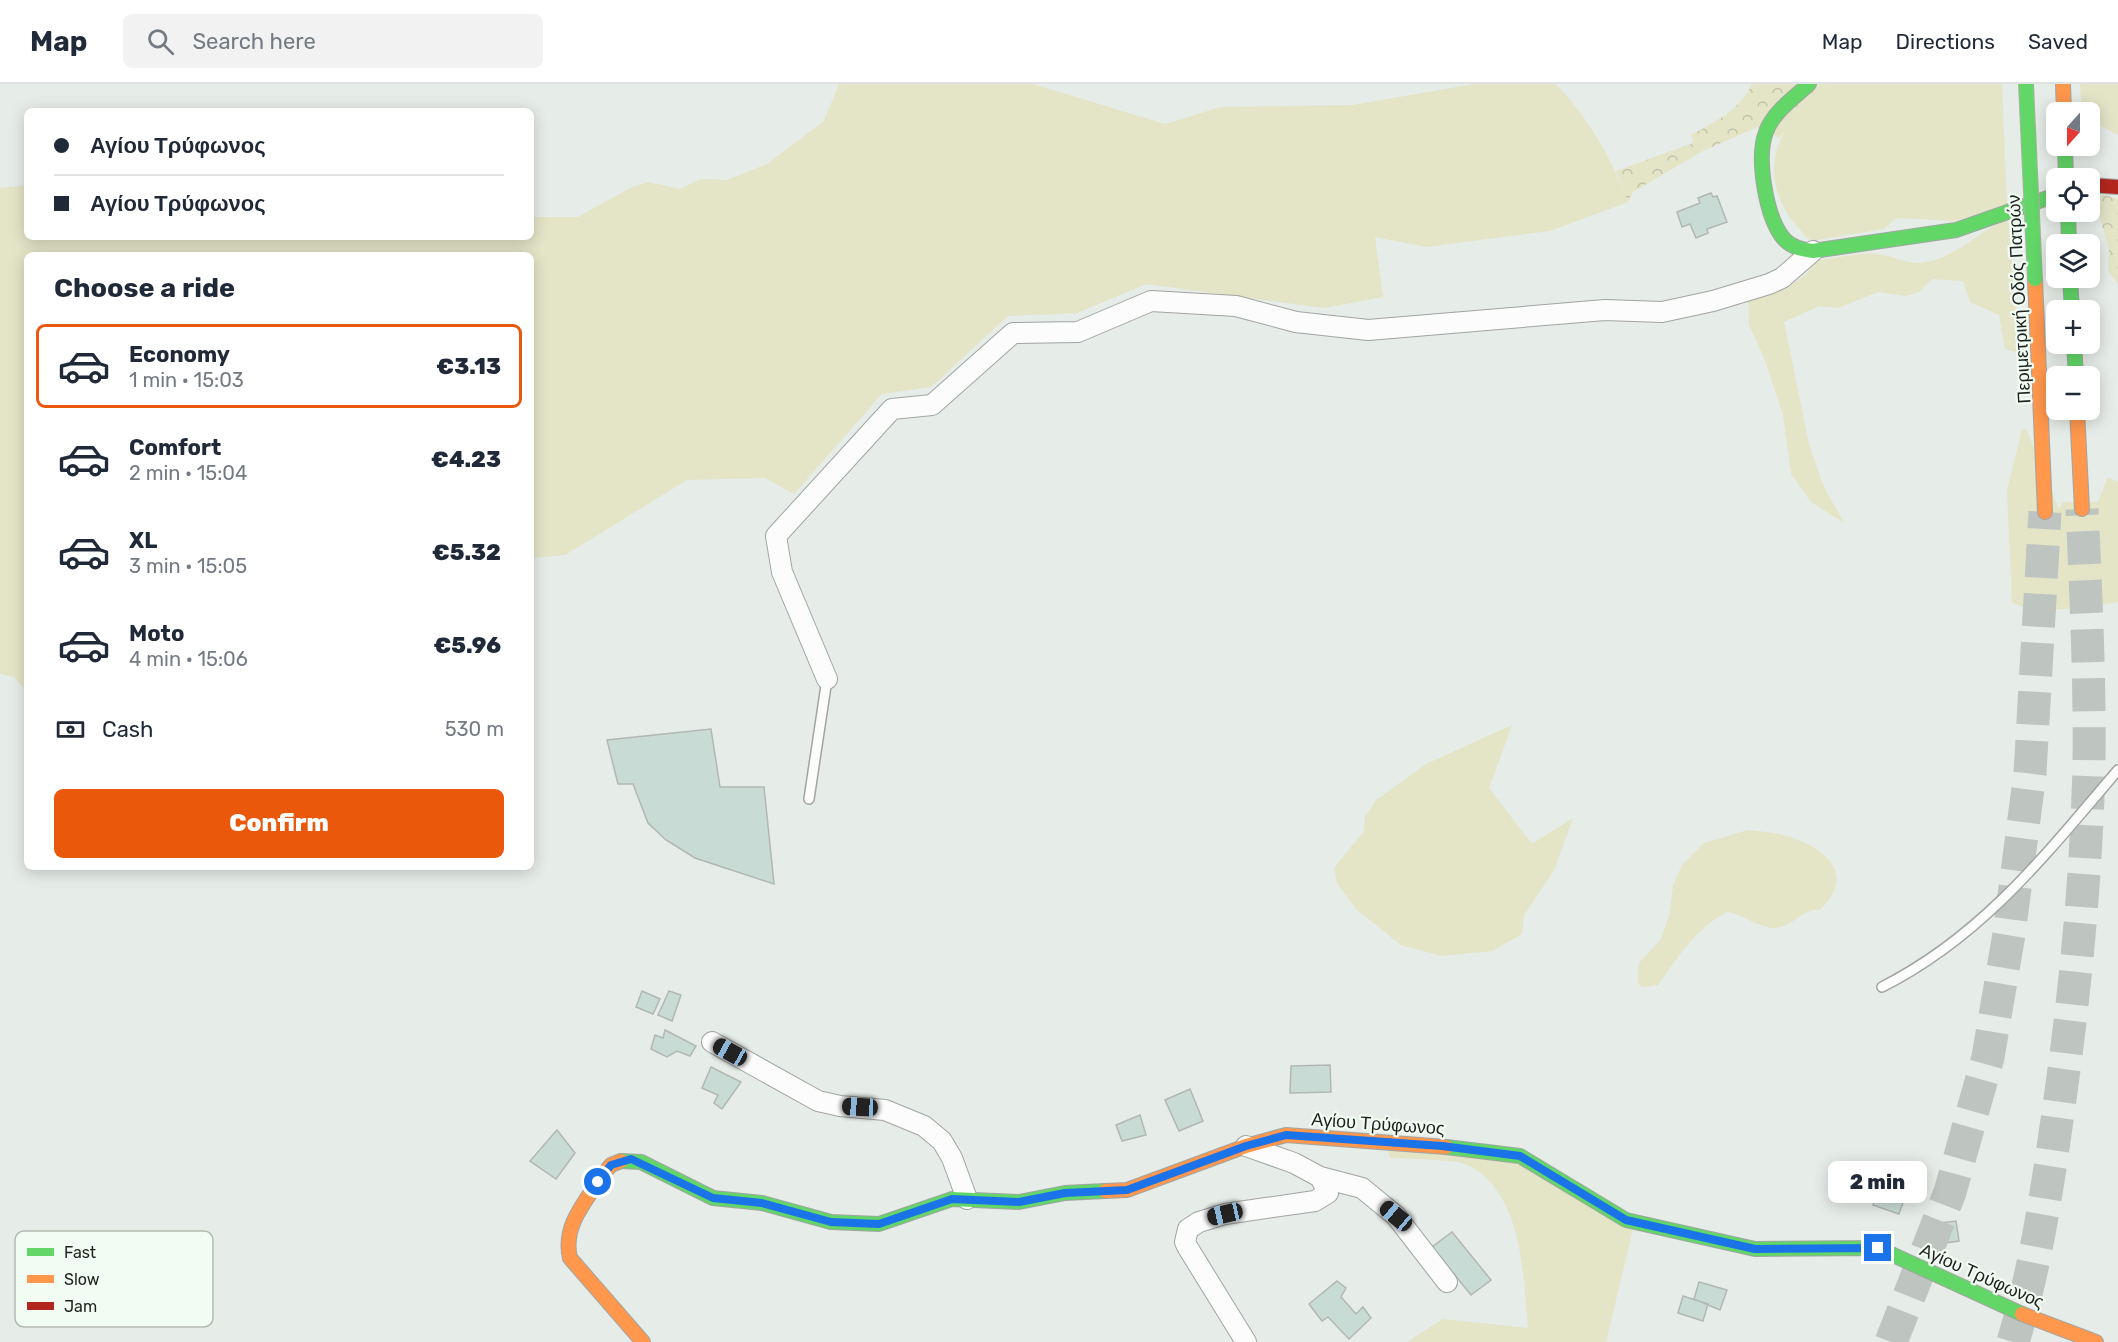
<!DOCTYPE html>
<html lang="en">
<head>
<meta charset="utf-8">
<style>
  :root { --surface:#fff; --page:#f2f2f3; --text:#1f2937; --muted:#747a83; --line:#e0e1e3; --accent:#ea580c }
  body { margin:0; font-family:Rubik,sans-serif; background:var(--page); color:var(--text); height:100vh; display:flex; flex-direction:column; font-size:22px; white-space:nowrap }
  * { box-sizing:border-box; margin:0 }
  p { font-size:20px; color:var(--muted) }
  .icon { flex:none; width:33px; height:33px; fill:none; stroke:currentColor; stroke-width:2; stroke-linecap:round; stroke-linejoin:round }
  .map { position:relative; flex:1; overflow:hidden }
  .sheet { position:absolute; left:24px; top:168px; width:510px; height:618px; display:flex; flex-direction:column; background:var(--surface); border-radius:9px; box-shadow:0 3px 15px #0003 }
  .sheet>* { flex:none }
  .banner { position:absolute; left:24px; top:24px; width:510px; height:132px; border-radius:9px; box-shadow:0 3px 15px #0003; display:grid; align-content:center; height:132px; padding:0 30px; background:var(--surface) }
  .needle { width:39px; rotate:201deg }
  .buttons { position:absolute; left:2046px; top:18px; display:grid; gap:12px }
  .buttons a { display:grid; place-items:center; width:54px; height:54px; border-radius:9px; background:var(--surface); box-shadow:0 3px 15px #0003; font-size:30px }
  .end { position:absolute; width:27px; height:27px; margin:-14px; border:8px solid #1a73e8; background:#fff; box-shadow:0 0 0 3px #fff }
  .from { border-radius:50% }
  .bubble { position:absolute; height:42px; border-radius:9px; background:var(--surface); box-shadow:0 3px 15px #0003; font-size:20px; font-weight:800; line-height:42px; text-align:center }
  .car { position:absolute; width:18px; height:36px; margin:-18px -9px; border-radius:8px; box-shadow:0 0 4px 2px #0007; background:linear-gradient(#222 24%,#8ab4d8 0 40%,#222 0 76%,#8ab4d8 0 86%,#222 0) }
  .banner b { display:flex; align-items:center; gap:21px; height:57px; font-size:22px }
  .banner b+b { border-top:2px solid var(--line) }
  .banner i { width:15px; height:15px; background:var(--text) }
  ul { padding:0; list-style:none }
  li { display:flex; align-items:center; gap:18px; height:84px; margin:0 12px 9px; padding:0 18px; border:3px solid transparent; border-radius:9px }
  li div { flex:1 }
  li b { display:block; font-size:22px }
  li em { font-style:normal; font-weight:800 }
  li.selected { border-color:var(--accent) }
  li>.icon { width:54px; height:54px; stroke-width:1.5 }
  h2 { padding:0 30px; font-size:27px; line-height:72px }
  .pay { display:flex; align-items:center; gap:15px; height:66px; padding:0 30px; font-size:22px }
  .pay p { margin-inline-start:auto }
  .cta { display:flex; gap:12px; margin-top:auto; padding:12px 30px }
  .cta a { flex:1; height:69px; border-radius:9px; background:var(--accent); color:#fff; font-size:24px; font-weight:800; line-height:69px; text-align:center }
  header { display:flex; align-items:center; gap:36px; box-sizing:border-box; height:84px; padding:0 30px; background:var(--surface); border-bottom:2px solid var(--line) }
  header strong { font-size:28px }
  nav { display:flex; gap:33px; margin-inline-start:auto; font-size:21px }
  .search { width:420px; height:54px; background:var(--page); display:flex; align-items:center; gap:15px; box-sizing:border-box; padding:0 21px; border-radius:9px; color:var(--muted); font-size:22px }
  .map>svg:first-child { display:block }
  .green { fill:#e4e4c7 }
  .forest { fill:url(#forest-crowns) }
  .building { fill:#c8dcd5; stroke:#b2b7b4; stroke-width:1.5 }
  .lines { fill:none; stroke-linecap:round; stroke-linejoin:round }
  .highway-tunnel { stroke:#bec4bf; stroke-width:33; stroke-dasharray:33 16; stroke-linecap:butt }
  .lane-casing { stroke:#a1a5a2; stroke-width:12 }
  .street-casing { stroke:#a1a5a2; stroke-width:22 }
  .fast-casing { stroke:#a1a5a2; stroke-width:16 }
  .slow-casing { stroke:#a1a5a2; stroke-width:16 }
  .jam-casing { stroke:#a1a5a2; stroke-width:16 }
  .lane { stroke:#fbfcfb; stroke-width:9 }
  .street { stroke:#fbfcfb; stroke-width:20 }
  .fast { stroke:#63d668; stroke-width:14 }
  .slow { stroke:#ff974d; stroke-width:14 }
  .jam { stroke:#b3261e; stroke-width:14 }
  .fast-bridge-casing { stroke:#abb4a1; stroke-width:16; stroke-linecap:butt }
  .fast-bridge { stroke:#63d668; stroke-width:14 }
  .route { stroke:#1a73e8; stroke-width:8 }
  .labels { text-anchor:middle; stroke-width:4.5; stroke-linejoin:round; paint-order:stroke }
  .street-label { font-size:18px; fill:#1e221f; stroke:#f1fcf3 }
  .key { fill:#f1fcf3; stroke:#b2bbb3; stroke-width:1.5 }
  .key-label { font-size:16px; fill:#1e221f }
</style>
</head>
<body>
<header>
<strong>Map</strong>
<div class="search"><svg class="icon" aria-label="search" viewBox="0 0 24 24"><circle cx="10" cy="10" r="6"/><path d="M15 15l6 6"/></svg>Search here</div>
<nav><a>Map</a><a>Directions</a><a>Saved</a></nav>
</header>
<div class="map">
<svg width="2118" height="1258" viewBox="0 0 2118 1258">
  <defs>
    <pattern id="forest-crowns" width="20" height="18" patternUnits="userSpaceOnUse" patternTransform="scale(1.5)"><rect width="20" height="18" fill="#e4e4c7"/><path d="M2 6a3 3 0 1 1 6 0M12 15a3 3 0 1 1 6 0" fill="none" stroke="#c3c3aa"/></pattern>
  </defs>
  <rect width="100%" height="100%" fill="#e6ece7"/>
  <!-- green -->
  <path class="green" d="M839,0H1033L1165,40L1221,23L1353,21L1474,0H1556C1589,35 1611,73 1628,118L1550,147L1426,163L1375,153L1383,213L1324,224L1146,200L1077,229L1008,232L931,303L882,310L794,410L765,394L687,396L565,471L531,474V171H27V608L14,593L0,590V104L27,101V153H531V133H578L632,103L648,98L680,105L701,95L727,96L767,80L824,37Z
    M1828,0H2002L2007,120L1955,137L1896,134L1884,145L1811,157C1752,102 1768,46 1828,0Z
    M2080,0H2118V51L2090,36V28H2082Z
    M2008,134L2015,217L2025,271L2005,265L1999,231L1970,218L1963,197L1932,195L1919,208L1905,212L1878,208L1838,224L1819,222L1784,238L1809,360L1823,401L1844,439L1811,418L1791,390L1783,331L1763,271L1749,241L1748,217L1787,204L1805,191L1818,176C1837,174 1860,168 1878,170C1900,173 1907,183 1932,177C1960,169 1982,146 2008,134Z
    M2026,345L2059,425L2063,418H2098L2108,393L2118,398V518C2092,522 2034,533 2012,518L2007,406L2022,346Z
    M1512,641L1489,704L1532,760L1573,734L1554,786L1524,831L1522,850L1492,867L1441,872L1401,861L1356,825L1337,799L1334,784L1364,747L1365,733L1376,716L1426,680Z
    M1748,746C1762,748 1777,748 1790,753C1828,766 1856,791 1820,826C1803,823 1791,845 1772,844C1757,843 1743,830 1727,828C1696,844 1678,873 1658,901L1642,903L1638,899L1639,879L1661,855L1670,829L1673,802L1682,781L1704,759Z
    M1386,1061L1518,1076L1633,1145L1606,1258H1407L1443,1235L1528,1244C1523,1190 1523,1109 1468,1081C1456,1075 1406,1075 1390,1074Z"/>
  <!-- forest -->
  <path class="forest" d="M1752,0H1828L1818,8L1779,54L1760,42L1703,67L1633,108L1628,118L1616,87L1693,59L1691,51C1716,37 1739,27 1752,0Z
    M2101,110L2118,115V201L2108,186L2109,164L2095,119Z"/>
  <!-- building -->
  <path class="building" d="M1711,109L1713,113L1717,112L1727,138L1707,145L1708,149L1696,154L1690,140L1682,143L1677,128L1700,119L1698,114Z
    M711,645L720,703H764L774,800L695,774L666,756L648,739L633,700H618L607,656Z
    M642,907L660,915L653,930L636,923Z
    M669,907L681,911L672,937L658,931Z
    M665,946L696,962L690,972L677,967L667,973L651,965L655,951L663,954Z
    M1330,981L1331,1008L1290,1009L1291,982Z
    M711,983L741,998L722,1025L714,1019L718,1011L702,1004Z
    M1190,1005L1203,1037L1179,1047L1165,1016Z
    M1140,1031L1146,1051L1122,1057L1116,1041Z
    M557,1046L575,1069L556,1095L530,1077Z
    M1887,1084L1912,1093L1899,1130L1873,1121Z
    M1956,1137L1959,1157L1925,1162L1923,1141Z
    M1452,1148L1491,1196L1471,1211L1432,1163Z
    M1337,1197L1346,1204L1341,1213L1356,1230L1363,1223L1371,1234L1349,1255L1328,1233L1322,1237L1309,1220Z
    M1699,1198L1727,1206L1720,1226L1694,1215Z
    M1683,1212L1708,1220L1703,1237L1678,1229Z"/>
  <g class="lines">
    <!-- highway-tunnel -->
    <path class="highway-tunnel" d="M1891,1258L1950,1108L1988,973L2009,850L2030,689L2045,428
      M2013,1258C2036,1182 2048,1101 2059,1022C2075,910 2086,797 2089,683C2090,597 2086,511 2082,425"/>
    <defs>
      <path id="lane" d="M809,715L827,595
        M1882,903C1983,852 2047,769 2118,686"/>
      <path id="street" d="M827,595L782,488L776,452L892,325L932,321L1013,249L1078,248L1151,217L1236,222L1296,238L1368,246L1605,226L1662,228L1713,217L1769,200L1782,194L1813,167
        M712,958L818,1017L840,1022L885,1026L924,1042L942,1057L952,1074L967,1115
        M1246,1062L1294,1079L1320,1093L1328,1109L1315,1117L1225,1130L1199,1138L1188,1145L1185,1158L1188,1164L1246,1258
        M1320,1093L1362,1104L1396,1132L1447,1198"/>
      <path id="fast" d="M1809,0C1794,14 1773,28 1766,48C1756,74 1766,134 1784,155C1791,163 1803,166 1813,167L1956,146L2056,111
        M2065,62L2066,94
        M2068,128L2069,160
        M2070,194L2072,226
        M2074,260L2076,292
        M1446,1063L1520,1072L1626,1136L1755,1165L1878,1164L2022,1230
        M621,1077L641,1078L713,1114L762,1119L831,1138L879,1140L952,1115L1019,1118L1065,1109L1105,1107"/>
      <path id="slow" d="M2063,0L2064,28
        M2035,195L2045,428
        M2077,326L2082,425
        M621,1077L611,1081L604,1089C587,1116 562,1141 570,1174L643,1258
        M1105,1107L1127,1106L1246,1062L1286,1051L1446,1063
        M2022,1230L2096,1258"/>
      <path id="jam" d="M2090,101L2118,103"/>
    </defs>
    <!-- lane casing -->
    <use href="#lane" class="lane-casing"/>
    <!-- street casing -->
    <use href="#street" class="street-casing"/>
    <!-- fast casing -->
    <use href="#fast" class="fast-casing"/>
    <!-- slow casing -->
    <use href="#slow" class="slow-casing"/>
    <!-- jam casing -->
    <use href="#jam" class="jam-casing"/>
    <!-- lane -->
    <use href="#lane" class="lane"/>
    <!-- street -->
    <use href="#street" class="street"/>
    <!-- fast -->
    <use href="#fast" class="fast"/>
    <!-- slow -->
    <use href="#slow" class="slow"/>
    <!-- jam -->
    <use href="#jam" class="jam"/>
    <defs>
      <path id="fast-bridge" d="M2026,0L2035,195"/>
    </defs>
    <!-- fast-bridge casing -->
    <use href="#fast-bridge" class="fast-bridge-casing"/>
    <!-- fast-bridge -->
    <use href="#fast-bridge" class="fast-bridge"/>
  </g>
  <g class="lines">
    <!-- route -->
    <path class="route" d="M598,1098L611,1081L631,1075L713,1114L762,1119L831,1138L879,1140L952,1115L1019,1118L1065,1109L1127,1106L1246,1062L1286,1051L1442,1062L1520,1072L1626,1136L1755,1165L1878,1164"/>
  </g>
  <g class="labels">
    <!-- street labels -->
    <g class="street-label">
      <text transform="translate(2019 215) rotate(-93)" y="6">Περιμετρική Οδός Πατρών</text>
      <text transform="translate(1378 1040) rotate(4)" y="6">Αγίου Τρύφωνος</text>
      <text transform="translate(1982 1192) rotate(24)" y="6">Αγίου Τρύφωνος</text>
    </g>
  </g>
  <!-- legend -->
  <rect x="15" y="1147" width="198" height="96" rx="9" class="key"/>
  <rect x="27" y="1164" width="27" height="8" fill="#63d668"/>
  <rect x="27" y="1191" width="27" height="8" fill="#ff974d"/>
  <rect x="27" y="1218" width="27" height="8" fill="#b3261e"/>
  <g class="key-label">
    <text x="64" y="1174">Fast</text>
    <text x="64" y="1201">Slow</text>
    <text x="64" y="1228">Jam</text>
  </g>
</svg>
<div class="buttons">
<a><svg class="needle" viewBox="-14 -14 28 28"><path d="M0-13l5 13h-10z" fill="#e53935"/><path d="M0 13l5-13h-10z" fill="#747a83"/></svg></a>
<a><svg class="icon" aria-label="locate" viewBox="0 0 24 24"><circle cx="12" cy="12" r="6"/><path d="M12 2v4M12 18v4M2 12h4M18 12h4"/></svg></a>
<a><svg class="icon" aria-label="layers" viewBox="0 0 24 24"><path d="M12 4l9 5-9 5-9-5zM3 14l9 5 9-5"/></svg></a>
<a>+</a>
<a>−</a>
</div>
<i class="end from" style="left:598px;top:1098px"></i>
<i class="end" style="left:1878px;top:1164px"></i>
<div class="bubble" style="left:1828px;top:1077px;width:99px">2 min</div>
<i class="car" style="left:730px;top:968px;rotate:299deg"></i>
<i class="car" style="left:860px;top:1023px;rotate:273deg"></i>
<i class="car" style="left:1225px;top:1130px;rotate:257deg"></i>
<i class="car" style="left:1396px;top:1132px;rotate:310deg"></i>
<div class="banner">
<b><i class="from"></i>Αγίου Τρύφωνος</b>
<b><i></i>Αγίου Τρύφωνος</b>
</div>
<section class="sheet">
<h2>Choose a ride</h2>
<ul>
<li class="selected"><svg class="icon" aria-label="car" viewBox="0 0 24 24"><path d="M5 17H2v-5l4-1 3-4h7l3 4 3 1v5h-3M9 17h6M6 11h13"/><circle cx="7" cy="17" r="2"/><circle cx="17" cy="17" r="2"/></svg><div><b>Economy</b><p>1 min · 15:03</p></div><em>€3.13</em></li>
<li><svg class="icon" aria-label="car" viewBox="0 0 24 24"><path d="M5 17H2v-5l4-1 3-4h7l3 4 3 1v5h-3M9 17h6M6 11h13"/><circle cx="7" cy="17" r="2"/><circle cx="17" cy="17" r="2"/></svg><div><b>Comfort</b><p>2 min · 15:04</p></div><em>€4.23</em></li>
<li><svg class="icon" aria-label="car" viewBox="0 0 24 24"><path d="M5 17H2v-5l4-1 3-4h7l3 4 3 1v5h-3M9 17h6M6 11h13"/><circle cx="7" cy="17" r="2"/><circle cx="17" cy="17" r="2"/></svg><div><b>XL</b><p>3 min · 15:05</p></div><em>€5.32</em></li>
<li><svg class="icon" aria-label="car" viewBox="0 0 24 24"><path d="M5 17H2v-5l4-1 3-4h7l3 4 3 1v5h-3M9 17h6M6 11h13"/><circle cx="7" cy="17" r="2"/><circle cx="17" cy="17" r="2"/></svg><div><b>Moto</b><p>4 min · 15:06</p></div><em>€5.96</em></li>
</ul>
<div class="pay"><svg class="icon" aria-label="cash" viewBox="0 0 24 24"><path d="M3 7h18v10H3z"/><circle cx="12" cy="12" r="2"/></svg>Cash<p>530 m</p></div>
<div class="cta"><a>Confirm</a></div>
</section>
</div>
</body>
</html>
